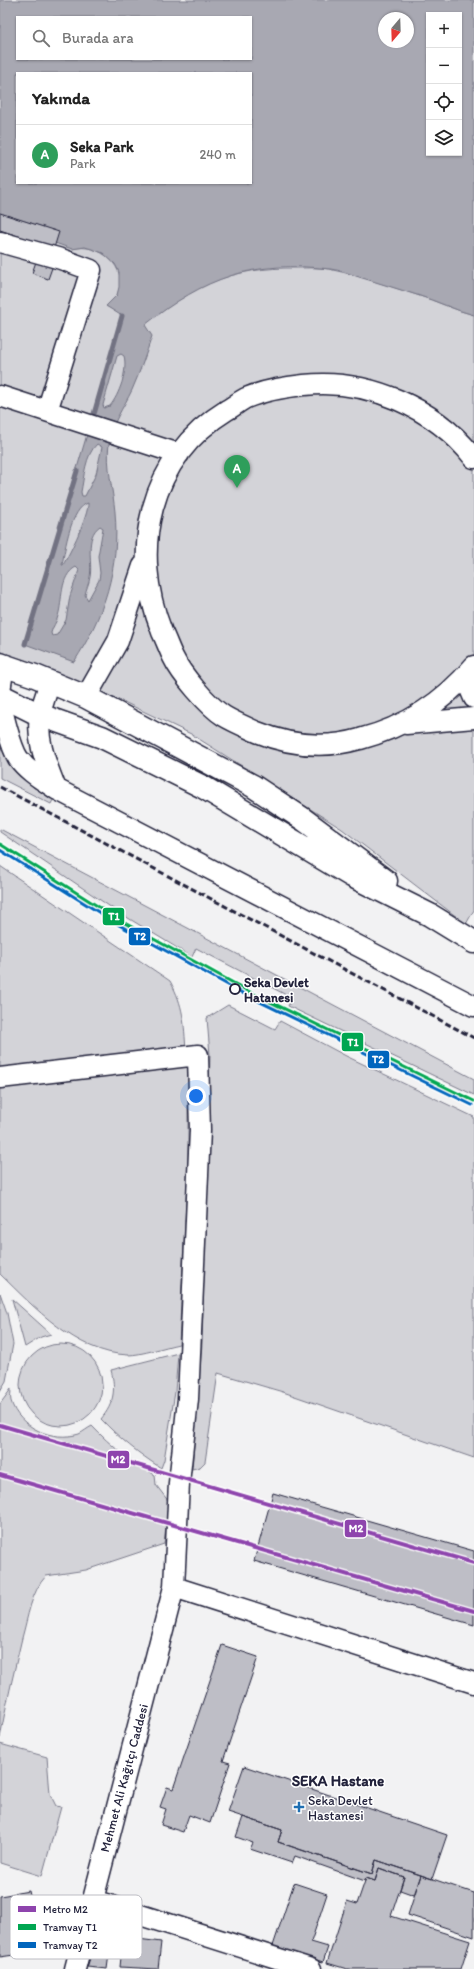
<!DOCTYPE html>
<html lang="tr">
<head>
<meta charset="utf-8">
<style>
  :root { --surface:#fff; --page:#f6f6f6; --text:#222; --muted:#767676; --line:#e0e0e0; --accent:#1f6fb2 }
  body { margin:0; font-family:Itim,sans-serif; background:var(--page); color:var(--text) }
  .controls { position:absolute; right:12px; top:12px; display:grid; overflow:hidden; border-radius:0px; box-shadow:0 1px 3px #0004 }
  .controls button { width:36px; height:36px; display:grid; place-items:center; padding:0; border:0; border-bottom:1px solid var(--line); background:var(--surface); color:var(--text); font:20px sans-serif }
  .compass { position:absolute; left:378px; top:12px; width:36px; height:36px; border-radius:50%; background:var(--surface); box-shadow:0 1px 3px #0004; rotate:199deg }
  .you { position:absolute; left:196px; top:1096px; width:14px; height:14px; margin:-10px; border:3px solid #fff; border-radius:50%; background:#1a73e8; box-shadow:0 0 0 6px #1a73e833 }
  .badge { display:grid; place-items:center; width:26px; height:26px; border-radius:50%; background:var(--accent); color:#fff; font-size:13px; font-weight:700 }
  .pin { position:absolute; translate:-50% -33px; filter:drop-shadow(0 1px 2px #0008) }
  .pin::after { content:''; position:absolute; top:21px; width:14px; height:12px; background:inherit; clip-path:polygon(0 0,100% 0,50% 100%) }
  .list { margin:0; padding:0; list-style:none }
  h2 { display:flex; justify-content:space-between; align-items:center; height:52px; margin:0; padding:0 16px; font-size:17px }
  h2 small { font-size:13px; font-weight:400; color:var(--muted) }
  .list li { display:grid; grid-template-columns:26px 1fr auto; gap:12px; align-items:center; box-sizing:border-box; height:60px; padding:0 16px; border-top:1px solid var(--line) }
  .list b { display:block; font-size:15px; white-space:nowrap }
  .list p { margin:0; font-size:13px; white-space:nowrap; color:var(--muted) }
  .list em { font-size:13px; font-style:normal; color:var(--muted) }
  .icon { flex:none; width:22px; height:22px; fill:none; stroke:currentColor; stroke-width:2; stroke-linecap:round; stroke-linejoin:round }
  .map { position:relative; flex:none; width:474px; height:1969px; overflow:hidden }
  .search { position:absolute; background:var(--surface); box-shadow:0 1px 3px #0004; left:16px; top:16px; width:236px; height:44px; display:flex; align-items:center; gap:10px; box-sizing:border-box; padding:0 14px; border-radius:0px; color:var(--muted); font-size:15px }
  .panel { position:absolute; background:var(--surface); box-shadow:0 1px 3px #0004; left:16px; top:72px; width:236px; height:112px; border-radius:0px }
  .map>svg:first-child { display:block }
  .green { fill:#d3d3d8; stroke:#7a7a8a }
  .water { fill:#a8a8b2; stroke:#727282; fill-rule:evenodd }
  .lines { fill:none; stroke-linecap:round; stroke-linejoin:round }
  .stream { stroke:#727282; stroke-width:5 }
  .building { fill:#bebec6; stroke:#22223b }
  .minor-casing { stroke:#22223b; stroke-width:23 }
  .major-casing { stroke:#22223b; stroke-width:25 }
  .minor { stroke:#fff; stroke-width:20 }
  .major { stroke:#fff; stroke-width:22 }
  .rail { stroke:#22223b; stroke-width:3; stroke-dasharray:6 3; stroke-linecap:butt }
  .tram-1-casing { stroke:#fff; stroke-width:6 }
  .tram-2-casing { stroke:#fff; stroke-width:6 }
  .tram-1 { stroke:#00a651; stroke-width:3 }
  .tram-2 { stroke:#0065bd; stroke-width:3 }
  .metro-1-casing { stroke:#fff; stroke-width:7 }
  .metro-1 { stroke:#8e44ad; stroke-width:4 }
  .stop-dot { fill:#fff; stroke:#22223b; stroke-width:2 }
  .poi-dot { fill:#1f6fb2; stroke:#fff; stroke-width:1.5 }
  .labels { text-anchor:middle; dominant-baseline:central; stroke-width:3; stroke-linejoin:round; paint-order:stroke }
  .stop-label { font-size:13px; font-weight:bold; fill:#22223b; stroke:#fff; text-anchor:start }
  .street-label { font-size:13px; fill:#22223b; stroke:#fff }
  .poi-label { font-size:13px; fill:#22223b; stroke:#fff; text-anchor:start }
  .quarter-label { font-size:15px; font-weight:bold; fill:#22223b; stroke:#fff }
  .key { fill:#fff; stroke:#bdbdc4; stroke-width:1 }
  .key-label { font-size:11px; fill:#22223b }
  .line-badge { stroke:#fff; stroke-width:1.5 }
  .badge-label { font-size:11px; text-anchor:middle; font-weight:bold; fill:#fff }
</style>
</head>
<body>
<div class="map">
<svg width="474" height="1969" viewBox="0 0 474 1969">
  <rect width="100%" height="100%" fill="#f2f2f3"/>
  <filter id="ink" filterUnits="userSpaceOnUse"><feTurbulence type="fractalNoise" baseFrequency=".025" numOctaves="2"/><feDisplacementMap in="SourceGraphic" scale="8" xChannelSelector="R" yChannelSelector="G"/><feConvolveMatrix kernelMatrix="1 2 1 2 8 2 1 2 1" color-interpolation-filters="sRGB"/></filter>
  <g filter="url(#ink)">
    <!-- green -->
    <path class="green" d="M0,213L59,232L72,249C98,241 131,268 117,295C115,300 110,303 106,306L144,325C195,285 231,267 297,268C308,268 321,267 333,270C361,276 389,286 417,295C437,301 454,310 474,315V910L466,924L342,829L191,734L124,702L0,651Z
      M0,736L19,773L34,788L55,796L51,804L0,778Z
      M0,829L474,1079V1095L288,1006L292,998L196,948L192,957L115,910L0,832Z
      M0,866L170,981C184,1006 184,1023 186,1051L0,1071Z
      M228,1005L275,1029L280,1021L346,1056L474,1117V1458L283,1392L218,1373L205,1462L200,1467L192,1469L202,1344L210,1055L207,1018Z
      M188,1062V1161L179,1344C164,1347 142,1355 128,1355C76,1353 34,1307 0,1274V1084Z
      M0,1293L7,1313L13,1344L6,1381L0,1391Z
      M12,1299L51,1334L41,1337L25,1347Z
      M20 1385a41 41 0 1 1 82 0a41 41 0 1 1-82 0Z
      M178,1353L175,1392L164,1460L161,1468C139,1454 119,1438 101,1419C114,1404 116,1389 111,1370Z
      M11,1389C11,1392 10,1397 11,1401C19,1428 53,1442 79,1434C83,1432 88,1428 92,1426C111,1446 131,1462 155,1475L156,1485L169,1502L164,1544L86,1570L46,1576C31,1592 28,1617 22,1638C14,1672 6,1704 0,1738V1404Z
      M0,1744L47,1757L50,1794L56,1806L61,1807L42,1876L0,1863Z"/>
    <!-- water -->
    <path class="water" d="M0,0H474V315C454,310 437,301 417,295C398,289 379,283 359,277C350,274 340,270 330,269C253,260 205,277 145,325L152,336C146,354 140,372 132,390C124,407 111,424 109,443C106,467 113,489 115,512C120,568 104,616 74,662L25,644L122,316L106,306L117,295L119,287V272L115,264L103,253L95,250L85,247L72,249L55,243L58,232L0,213ZM429,15H459V153H429ZM17,17H251V59H17ZM384,18H408V42H384ZM17,73H251V183H17ZM121,354L124,356C128,371 119,395 110,406L104,408L103,405L117,356ZM97,444L102,447L96,474L85,496H82L81,492C84,478 85,455 97,444ZM88,503C89,515 70,553 63,565H62C65,549 71,508 88,503ZM100,526L103,528L98,556L100,573L99,580L88,600L85,595C86,589 89,584 90,577C93,562 84,537 100,526ZM76,567L79,570L70,596L66,620L57,635L52,636L51,633C52,627 57,622 58,616C63,601 59,576 76,567Z"/>
    <g class="lines">
      <!-- stream -->
      <path class="stream" d="M92,421L122,316
        M25,644L77,471"/>
    </g>
    <!-- building -->
    <path class="building" d="M0,213L59,232L54,248L0,230Z
      M37,259L53,265L48,279L32,273Z
      M273,1493L474,1551V1625L254,1561Z
      M222,1645L258,1657L223,1761L230,1763L210,1823L189,1815L183,1832L161,1825L166,1809L160,1807L167,1787L173,1789Z
      M244,1766L447,1835L432,1879L376,1860L372,1874L278,1842L282,1830L228,1812Z
      M243,1817L282,1830L278,1842L372,1874L376,1860L421,1875L414,1895L400,1890L404,1877L379,1868L375,1881L366,1878L365,1881L295,1856L292,1863L250,1849L253,1843L236,1837Z
      M379,1868L404,1877L391,1916L470,1941L461,1969H347L327,1963L347,1901L357,1904L366,1878L375,1881Z
      M421,1875L474,1893V1937L408,1915Z
      M294,1883L327,1894L311,1942L328,1947L323,1962L273,1946Z
      M29,1891L42,1951L0,1957V1896Z
      M98,1935L111,1939L107,1969L87,1967Z
      M123,1937L161,1942L158,1969L120,1967Z"/>
    <g class="lines">
      <!-- minor casing -->
      <g class="minor-casing">
        <path id="minor" d="M0,242L61,259L91,270L47,411
          M0,396L179,454
          M474,458C435,408 368,378 304,385C285,387 265,390 246,398C240,401 234,406 227,410C149,458 129,549 162,632C166,640 169,649 173,657C181,674 208,706 224,716C234,722 246,727 257,732C291,746 325,749 360,739C406,727 444,702 474,666
          M465,677L474,698
          M50,682C47,692 42,704 40,715C36,742 47,765 56,789
          M0,691L4,665
          M86,697L118,641L143,566
          M0,698C2,712 11,747 18,758C28,772 43,780 56,789L474,1006
          M406,724L474,718
          M0,1078L198,1055L200,1130L188,1399L179,1483L174,1587L75,1969
          M174,1587L474,1683
          M93,1900L311,1969"/>
      </g>
      <!-- major casing -->
      <g class="major-casing">
        <path id="major" d="M0,664L35,676L86,697L253,786L303,819L386,881
          M0,695L40,715L102,737L203,787L352,876L430,915L474,942"/>
      </g>
      <!-- minor -->
      <use href="#minor" class="minor"/>
      <!-- major -->
      <use href="#major" class="major"/>
      <!-- rail -->
      <path class="rail" d="M0,787L474,1038"/>
      <!-- tram-1 casing -->
      <g class="tram-1-casing">
        <path id="tram-1" d="M0,844L121,921L248,991L474,1101"/>
      </g>
      <!-- tram-2 casing -->
      <g class="tram-2-casing">
        <path id="tram-2" d="M0,850L119,925L246,995L472,1105"/>
      </g>
      <!-- tram-1 -->
      <use href="#tram-1" class="tram-1"/>
      <!-- tram-2 -->
      <use href="#tram-2" class="tram-2"/>
      <!-- metro-1 casing -->
      <g class="metro-1-casing">
        <path id="metro-1" d="M0,1425L474,1563
          M0,1475L474,1611"/>
      </g>
      <!-- metro-1 -->
      <use href="#metro-1" class="metro-1"/>
    </g>
  </g>
  <!-- markers -->
  <circle class="stop-dot" cx="235" cy="989" r="5"/>
  <path class="poi-dot" d="M297 1801h4v4h4v4h-4v4h-4v-4h-4v-4h4z"/>
  <g class="labels">
    <!-- stop labels -->
    <g class="stop-label">
      <text x="244" y="982">Seka Devlet<tspan x="244" dy="15">Hatanesi</tspan></text>
    </g>
    <!-- street labels -->
    <g class="street-label">
      <text transform="translate(124 1778) rotate(-75)">Mehmet Ali Kağıtçı Caddesi</text>
    </g>
    <!-- poi labels -->
    <g class="poi-label">
      <text x="308" y="1800">Seka Devlet<tspan x="308" dy="15">Hastanesi</tspan></text>
    </g>
    <!-- quarter labels -->
    <g class="quarter-label">
      <text x="338" y="1781">SEKA Hastane</text>
    </g>
  </g>
  <!-- legend -->
  <rect x="10" y="1895" width="132" height="64" rx="6" class="key"/>
  <rect x="18" y="1906" width="18" height="6" fill="#8e44ad"/>
  <rect x="18" y="1924" width="18" height="6" fill="#00a651"/>
  <rect x="18" y="1942" width="18" height="6" fill="#0065bd"/>
  <g class="key-label">
    <text x="43" y="1913">Metro M2</text>
    <text x="43" y="1931">Tramvay T1</text>
    <text x="43" y="1949">Tramvay T2</text>
  </g>
  <g class="line-badge">
    <rect x="102" y="907" width="23" height="19" rx="4" fill="#00a651"/>
    <rect x="128" y="927" width="23" height="19" rx="4" fill="#0065bd"/>
    <rect x="341" y="1032" width="23" height="20" rx="4" fill="#00a651"/>
    <rect x="367" y="1050" width="23" height="19" rx="4" fill="#0065bd"/>
    <rect x="107" y="1450" width="23" height="19" rx="4" fill="#8e44ad"/>
    <rect x="344" y="1519" width="23" height="19" rx="4" fill="#8e44ad"/>
  </g>
  <g class="badge-label">
    <text x="114" y="920">T1</text>
    <text x="140" y="940">T2</text>
    <text x="353" y="1046">T1</text>
    <text x="378" y="1063">T2</text>
    <text x="118" y="1463">M2</text>
    <text x="356" y="1532">M2</text>
  </g>
</svg>
<div class="controls">
<button>+</button>
<button>−</button>
<button><svg class="icon" aria-label="locate" viewBox="0 0 24 24"><circle cx="12" cy="12" r="6"/><path d="M12 2v4M12 18v4M2 12h4M18 12h4"/></svg></button>
<button><svg class="icon" aria-label="layers" viewBox="0 0 24 24"><path d="M12 4l9 5-9 5-9-5zM3 14l9 5 9-5"/></svg></button>
</div>
<svg class="compass" viewBox="-18 -18 36 36"><path d="M0-13l5 13h-10z" fill="#e53935"/><path d="M0 13l5-13h-10z" fill="#767676"/></svg>
<div class="you"></div>
<div class="pin badge" style="left:237px;top:488px;background:#2e9e5b">A</div>
<div class="search"><svg class="icon" aria-label="search" viewBox="0 0 24 24"><circle cx="10" cy="10" r="6"/><path d="M15 15l6 6"/></svg>Burada ara</div>
<section class="panel">
<h2>Yakında<small></small></h2>
<ul class="list">
<li><span class="badge" style="background:#2e9e5b">A</span><div><b>Seka Park</b><p>Park</p></div><em>240 m</em></li>
</ul>
</section>
</div>
</body>
</html>
